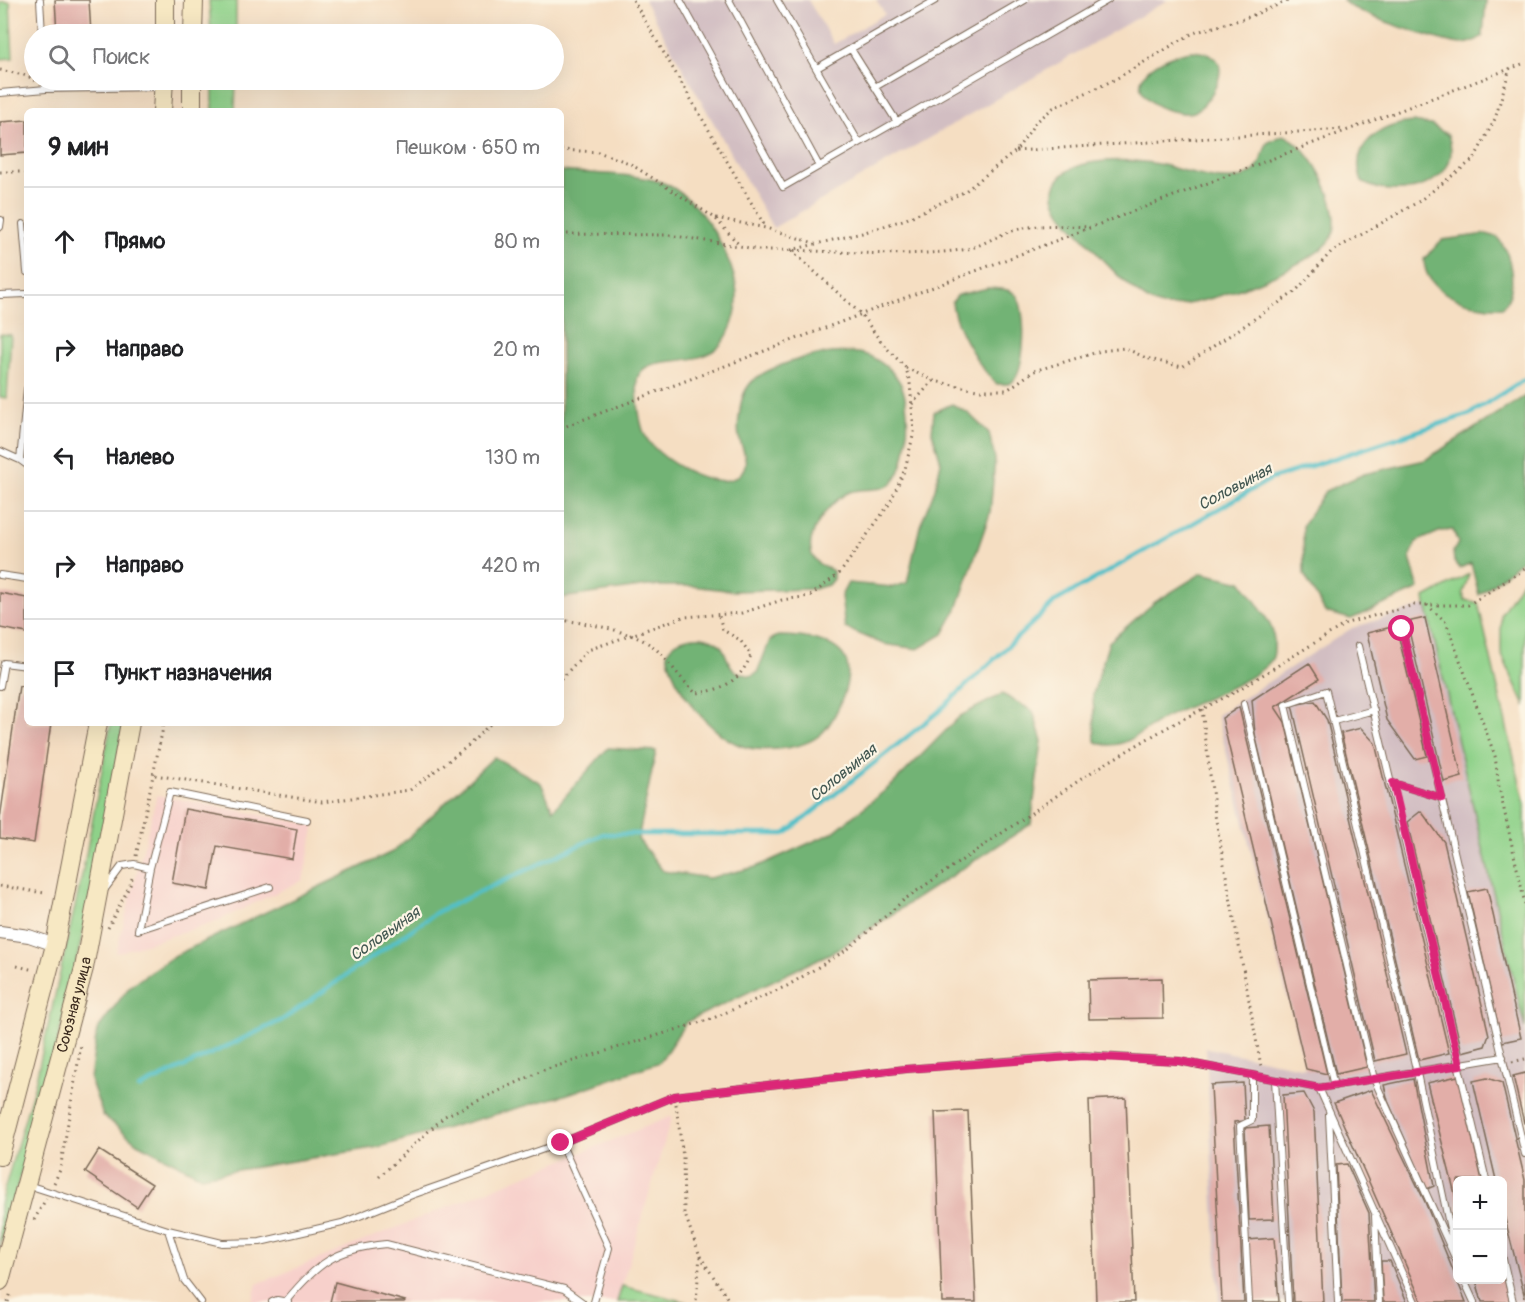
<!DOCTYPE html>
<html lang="ru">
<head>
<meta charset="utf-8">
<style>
  :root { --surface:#fff; --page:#f6f6f6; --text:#202124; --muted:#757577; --line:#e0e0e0 }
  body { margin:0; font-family:Pangolin,sans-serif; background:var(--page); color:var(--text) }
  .controls { position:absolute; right:18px; bottom:18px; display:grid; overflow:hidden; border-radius:9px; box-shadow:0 6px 24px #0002 }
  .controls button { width:54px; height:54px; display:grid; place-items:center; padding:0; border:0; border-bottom:2px solid var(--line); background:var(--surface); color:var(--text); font:30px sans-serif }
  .stop { position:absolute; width:18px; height:18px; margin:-14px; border:4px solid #db2777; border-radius:50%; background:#fff }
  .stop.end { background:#db2777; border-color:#fff; box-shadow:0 2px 6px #0008 }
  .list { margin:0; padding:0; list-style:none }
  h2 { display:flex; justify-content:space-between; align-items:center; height:78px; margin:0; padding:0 24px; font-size:26px }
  h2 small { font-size:20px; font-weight:400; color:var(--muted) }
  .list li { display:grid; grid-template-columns:39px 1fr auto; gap:18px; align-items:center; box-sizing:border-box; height:108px; padding:0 24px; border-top:2px solid var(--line) }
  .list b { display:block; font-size:22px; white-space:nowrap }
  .list em { font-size:20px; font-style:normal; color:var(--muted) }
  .icon { flex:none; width:33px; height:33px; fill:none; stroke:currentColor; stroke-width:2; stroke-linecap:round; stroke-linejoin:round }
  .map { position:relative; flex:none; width:1525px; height:1302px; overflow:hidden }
  .search { position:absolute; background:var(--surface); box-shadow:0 6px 24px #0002; left:24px; top:24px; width:540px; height:66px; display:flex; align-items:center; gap:15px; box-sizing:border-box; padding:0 21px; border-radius:33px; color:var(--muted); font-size:22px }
  .panel { position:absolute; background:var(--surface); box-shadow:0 6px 24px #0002; left:24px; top:108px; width:540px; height:618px; border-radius:9px }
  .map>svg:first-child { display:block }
  .built { fill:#f7d0cb }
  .industrial { fill:#d2bec2; fill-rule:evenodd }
  .green { fill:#8ed189; stroke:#647e54; stroke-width:1.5 }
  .forest { fill:#72b375; stroke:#566e4a; stroke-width:1.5 }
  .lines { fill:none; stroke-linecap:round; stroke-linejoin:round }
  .stream { stroke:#52c0c8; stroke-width:4.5 }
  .building { fill:#e2aea8 }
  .service-casing { stroke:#7c6957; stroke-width:8 }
  .minor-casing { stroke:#7c6957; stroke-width:14 }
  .secondary-casing { stroke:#7c6957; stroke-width:20 }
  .path { stroke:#7c6957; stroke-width:3; stroke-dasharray:1.5 4.5; stroke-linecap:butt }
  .service { stroke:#fff; stroke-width:6 }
  .minor { stroke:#fff; stroke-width:12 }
  .secondary { stroke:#f7e8c3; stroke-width:18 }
  .route { stroke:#db2777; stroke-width:8 }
  .labels { text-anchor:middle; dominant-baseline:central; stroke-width:4.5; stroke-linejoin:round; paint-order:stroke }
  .street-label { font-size:15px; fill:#3b2a1e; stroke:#fcf5e5 }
  .water-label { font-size:16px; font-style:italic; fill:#425751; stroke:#fcf5e5 }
</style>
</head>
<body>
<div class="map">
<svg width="1525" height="1302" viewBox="0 0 1525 1302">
  <rect width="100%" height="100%" fill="#fcf5e5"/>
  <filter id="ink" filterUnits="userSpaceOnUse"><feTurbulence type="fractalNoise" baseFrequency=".0167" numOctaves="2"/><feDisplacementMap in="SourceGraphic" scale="12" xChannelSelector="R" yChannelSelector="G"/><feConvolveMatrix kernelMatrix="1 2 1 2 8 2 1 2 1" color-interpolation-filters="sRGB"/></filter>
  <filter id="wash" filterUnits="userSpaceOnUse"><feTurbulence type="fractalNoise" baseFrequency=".008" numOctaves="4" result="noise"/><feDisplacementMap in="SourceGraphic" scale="24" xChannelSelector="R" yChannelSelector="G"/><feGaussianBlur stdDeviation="1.35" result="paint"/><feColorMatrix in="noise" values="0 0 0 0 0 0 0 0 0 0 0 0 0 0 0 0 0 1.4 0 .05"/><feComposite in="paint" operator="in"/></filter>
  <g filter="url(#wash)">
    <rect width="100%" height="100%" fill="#f5dec2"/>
    <!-- built -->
    <path class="built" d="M157,795L315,825L303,880L213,923L116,953Z
      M672,1116L617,1302H252L257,1284Z"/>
    <!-- industrial -->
    <path class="industrial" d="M644,0H808L834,44L885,14L876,0H1168L773,228Z
      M1426,605L1525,1022V1302H1219L1206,1048L1305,1068L1217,715L1352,628ZM1458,1180H1502V1280H1458Z"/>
    <!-- green -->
    <path class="green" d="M209,0H236V34H211Z
      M0,2H10L13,58L0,59Z
      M213,80H236L235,111H213Z
      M0,334L11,335L7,398L0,397Z
      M1469,574L1463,593L1465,600L1478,603L1525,805V1028L1426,605L1425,598Z
      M1525,576V706L1501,653V614Z
      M111,723H124L95,881L54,1057L0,1247V1204L35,1084L51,1013L81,880Z
      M622,1286L687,1302H617Z"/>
    <!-- forest -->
    <path class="forest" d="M1343,0H1486L1483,36C1476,41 1469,44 1461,44C1444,43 1350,12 1343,0Z
      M1193,51C1198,52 1206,52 1211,55C1233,67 1209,104 1194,112C1186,115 1170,111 1162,108C1112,84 1161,54 1193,51Z
      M1413,122L1431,125L1448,135C1466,185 1397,202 1362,182C1348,144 1381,125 1413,122Z
      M1283,135C1311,143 1350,217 1329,242C1308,267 1189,314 1158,305C1137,298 1102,260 1087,242C1075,229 1048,206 1055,186C1066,155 1131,159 1158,164C1184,169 1230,191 1254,171C1262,164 1263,152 1267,143Z
      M561,171C593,174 630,173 661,182C698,194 738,261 737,299C737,310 733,324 728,334C707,377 647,347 637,379C637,396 638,417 644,433C652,457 718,495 739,475C752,463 742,450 739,437C737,428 739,418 740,410C743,380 762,372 787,363C810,355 834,350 859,353C873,355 891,368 899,381C912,401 910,464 893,482C883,493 864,487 850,492C831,499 796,542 817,562C821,566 828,567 833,571V579L828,585L814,589L734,591L692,586H648L561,598Z
      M1486,234L1497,237C1512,253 1518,291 1503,307C1473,309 1424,294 1424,259L1442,240Z
      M988,288C997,289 1009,288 1015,294C1028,305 1026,374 1011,383C1007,385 1001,384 997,384C979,368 954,326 952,302L958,295Z
      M1525,396V558L1479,595L1471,563L1460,568L1454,561L1453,552L1458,543L1453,530L1441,531L1416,542L1410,558L1419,589L1351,619L1325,612L1304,574L1303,525L1325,491L1364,474L1425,460Z
      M952,404L968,413L989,433L995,459L990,513L957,609L943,634L918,649L883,644L845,628L841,596L848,583L893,587L907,583L920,526L935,489L941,462L932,432L934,412Z
      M1202,573L1242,582C1252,597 1265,613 1272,629C1274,635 1275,651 1273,657C1264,679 1184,706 1161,720C1142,732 1118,754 1095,741L1093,694L1109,642L1155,602Z
      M778,636C797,636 830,638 843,655C857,674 837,719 821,734C803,750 759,754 737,744C726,739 717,732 708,723C689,705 672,679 667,653C675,635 707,631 721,646C727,654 727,664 735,671L750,676L757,673L770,640Z
      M1002,694L1033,711L1042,741L1031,824L837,950L686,1022L660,1062L568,1094L379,1147L201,1176L137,1143L103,1115L90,1079L97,1030L130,986L174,956L394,851L494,757L541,783L553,810L608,748L656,751L638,839L663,871L709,878L756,867L832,833L893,784L960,716Z"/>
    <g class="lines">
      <!-- stream -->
      <path class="stream" d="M139,1088L282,1020L437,912L603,834H785L937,713L1056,601L1271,479L1470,414L1525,379"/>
    </g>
    <g id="blocks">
      <!-- building -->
      <path class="building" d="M55,0H89L91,34H57Z
        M27,120V153L0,155V122Z
        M0,593L27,598V633L0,628Z
        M1425,618L1462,777L1444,782L1407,622Z
        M1396,626L1427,756L1415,759L1387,720L1367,633Z
        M1309,663L1319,679L1275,707L1285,722L1367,1067L1336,1074L1255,734L1252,700Z
        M19,686L27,687V723H51L34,843L0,838V819Z
        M1315,701L1327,720L1406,1054L1375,1061L1292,705Z
        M1239,707L1327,1074L1306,1069L1222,718Z
        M1361,728L1375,743L1449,1053L1419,1060L1341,733Z
        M185,809L297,829L292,859L217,846L209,890L172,883Z
        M1421,811L1444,842L1489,1035L1485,1046L1462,1052L1407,822Z
        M1487,888L1521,1038L1502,1042L1468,892Z
        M1162,978L1163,1018L1089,1019L1088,980Z
        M1525,1073V1123H1524L1513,1076Z
        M1458,1076L1482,1180H1458L1457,1202L1427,1083Z
        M1487,1078L1502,1083L1525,1180V1298L1502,1207V1180H1496L1473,1081Z
        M1413,1079L1434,1186L1427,1189L1388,1101L1384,1085Z
        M1243,1083L1245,1121L1234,1122L1244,1302H1222L1211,1085Z
        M1371,1090L1425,1202L1466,1302H1422L1334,1103Z
        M1304,1093L1314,1112L1323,1302H1293L1283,1095Z
        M1126,1098L1134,1302H1096L1089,1100Z
        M968,1111L976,1302H942L935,1112Z
        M1269,1126L1274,1219L1249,1220L1245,1128Z
        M99,1150L152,1184L137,1207L85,1172Z
        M1347,1164L1369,1213L1374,1302H1342L1336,1165Z
        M1274,1238L1279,1302H1250L1247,1240Z
        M1381,1261H1390L1407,1302H1383Z
        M1503,1273L1510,1302H1482L1476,1280H1502Z
        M335,1282L405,1301L404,1302H330Z"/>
    </g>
  </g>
  <g filter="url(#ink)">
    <use href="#blocks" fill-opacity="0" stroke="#7c6957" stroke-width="1.5"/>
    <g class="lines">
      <!-- service casing -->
      <g class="service-casing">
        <path id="service" d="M40,0L42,34
          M680,0L783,187L1108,0
          M729,0L819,166
          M777,0L859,143
          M851,49L897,122
          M817,68L936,0
          M46,80V89L162,87
          M875,87L1025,0
          M0,93L46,89
          M23,224L27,272
          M0,227L1,220
          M0,295L27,294
          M27,389L20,460L27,465
          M0,451L20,460
          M0,575L27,579
          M1402,629L1525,1154
          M1358,646L1486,1180
          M0,686L4,663L27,666
          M1244,704L1334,1086
          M1334,721L1374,710
          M1393,783L1442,798
          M150,868L170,792L307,820
          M105,889L122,866L134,864L150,868L138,930L270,887
          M1275,1080L1288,1302
          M1319,1088L1415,1302
          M1329,1114L1338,1302
          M561,1143L609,1248L594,1302
          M28,1185L168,1230L222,1243L260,1242L342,1223L412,1195L561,1143L675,1096L906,1069L1083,1055L1179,1061L1319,1088L1503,1057
          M1375,1216L1379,1302
          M168,1230L184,1280L201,1302
          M1502,1255L1513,1302
          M1457,1262L1417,1073L1326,691L1285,705L1374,1079L1458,1264
          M1464,1280L1474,1302
          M286,1301C318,1263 335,1249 386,1244L564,1289L582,1302
          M272,1302L277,1300L288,1302
          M1249,1302L1240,1126L1252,1120V1075"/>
      </g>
      <!-- minor casing -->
      <g class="minor-casing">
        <path id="minor" d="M0,932L29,936L55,945"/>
      </g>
      <!-- secondary casing -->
      <g class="secondary-casing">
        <g id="secondary">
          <path d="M165,34V0"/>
          <path d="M193,34L194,0"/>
          <path d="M162,111L164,80"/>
          <path d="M192,111V80"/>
          <path d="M0,1156L55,945L98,723"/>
          <path id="s1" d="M0,1281L84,968L130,723"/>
        </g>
      </g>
      <!-- path -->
      <path class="path" d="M633,0L766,228
        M0,70L28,76L35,81
        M561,150L598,152L629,163L715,218L740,246L758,250C826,249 893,259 961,250C980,248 994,236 1012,231C1037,223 1064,226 1090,227
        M1016,151L1343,129
        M0,172H27
        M716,218L766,228L814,243
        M561,234L669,235L738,246
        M791,250L862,233L906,219L964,192L1016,151L1035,123L1053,108L1114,80L1193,33L1246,18L1290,0
        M906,368L934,381L977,390H1007L1034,371L1101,351L1125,348L1146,358L1182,367L1295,292L1331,252L1418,202L1474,159L1495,119L1510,68
        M912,404L933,381
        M561,428L1525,63
        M1427,605L1446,622L1495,756L1499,787L1525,904
        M561,620C586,623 641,632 658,651C672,665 681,680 696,693C722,691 741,680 751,655L740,640L723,630L719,616
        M561,679L588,650L683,617L742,613L782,600L810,596L840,573L890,503L905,469L914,432L910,383L906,368L881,342L861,314L791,250
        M1202,709L1215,815L1261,1066
        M155,775L322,802L410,790L468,746L491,723
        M136,856L164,723
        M0,886L44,893
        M108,928L130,885L133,875
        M17,966L34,970
        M1512,1062L1525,1059
        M676,1104L683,1157L684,1212L700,1256L696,1302
        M379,1177L445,1116L544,1070L711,1019L787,986L848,949L905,899L1093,771L1166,728L1233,693L1347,623L1414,605H1468L1525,569
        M54,1183L60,1170L81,1045
        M34,1220L46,1199
        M700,1256L730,1302
        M8,1302L11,1292"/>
      <!-- service -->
      <use href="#service" class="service"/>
      <!-- minor -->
      <use href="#minor" class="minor"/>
      <!-- secondary -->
      <use href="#secondary" class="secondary"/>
    </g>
  </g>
  <g class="lines" filter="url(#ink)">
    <!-- route -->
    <path class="route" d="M561,1143L675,1096L906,1069L1083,1056L1179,1061L1319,1088L1460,1065L1393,783L1442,798L1402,629"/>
  </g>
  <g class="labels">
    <!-- street labels -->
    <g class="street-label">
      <text stroke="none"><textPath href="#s1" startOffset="286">Союзная улица</textPath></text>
    </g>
    <!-- water labels -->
    <g class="water-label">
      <text transform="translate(1235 487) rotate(-28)">Соловьиная</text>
      <text transform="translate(843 773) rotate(-39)">Соловьиная</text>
      <text transform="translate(385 934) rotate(-35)">Соловьиная</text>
    </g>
  </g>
</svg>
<div class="controls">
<button>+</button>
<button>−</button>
</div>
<div class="stop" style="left:1402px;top:629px"></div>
<div class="stop end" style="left:561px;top:1143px"></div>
<div class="search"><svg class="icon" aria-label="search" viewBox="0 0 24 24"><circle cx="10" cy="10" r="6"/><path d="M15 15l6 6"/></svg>Поиск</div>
<section class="panel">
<h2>9 мин<small>Пешком · 650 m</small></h2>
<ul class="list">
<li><svg class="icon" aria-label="ahead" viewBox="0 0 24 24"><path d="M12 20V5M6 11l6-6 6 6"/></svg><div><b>Прямо</b></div><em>80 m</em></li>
<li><svg class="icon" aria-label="right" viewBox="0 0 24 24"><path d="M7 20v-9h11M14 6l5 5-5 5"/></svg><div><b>Направо</b></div><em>20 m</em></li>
<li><svg class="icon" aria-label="left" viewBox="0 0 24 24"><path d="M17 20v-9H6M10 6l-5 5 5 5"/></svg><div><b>Налево</b></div><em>130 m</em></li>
<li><svg class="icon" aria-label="right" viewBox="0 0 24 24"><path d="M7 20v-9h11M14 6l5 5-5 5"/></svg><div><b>Направо</b></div><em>420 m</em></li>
<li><svg class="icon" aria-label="arrive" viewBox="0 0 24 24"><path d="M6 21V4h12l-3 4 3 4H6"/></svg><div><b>Пункт назначения</b></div></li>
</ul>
</section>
</div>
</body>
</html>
